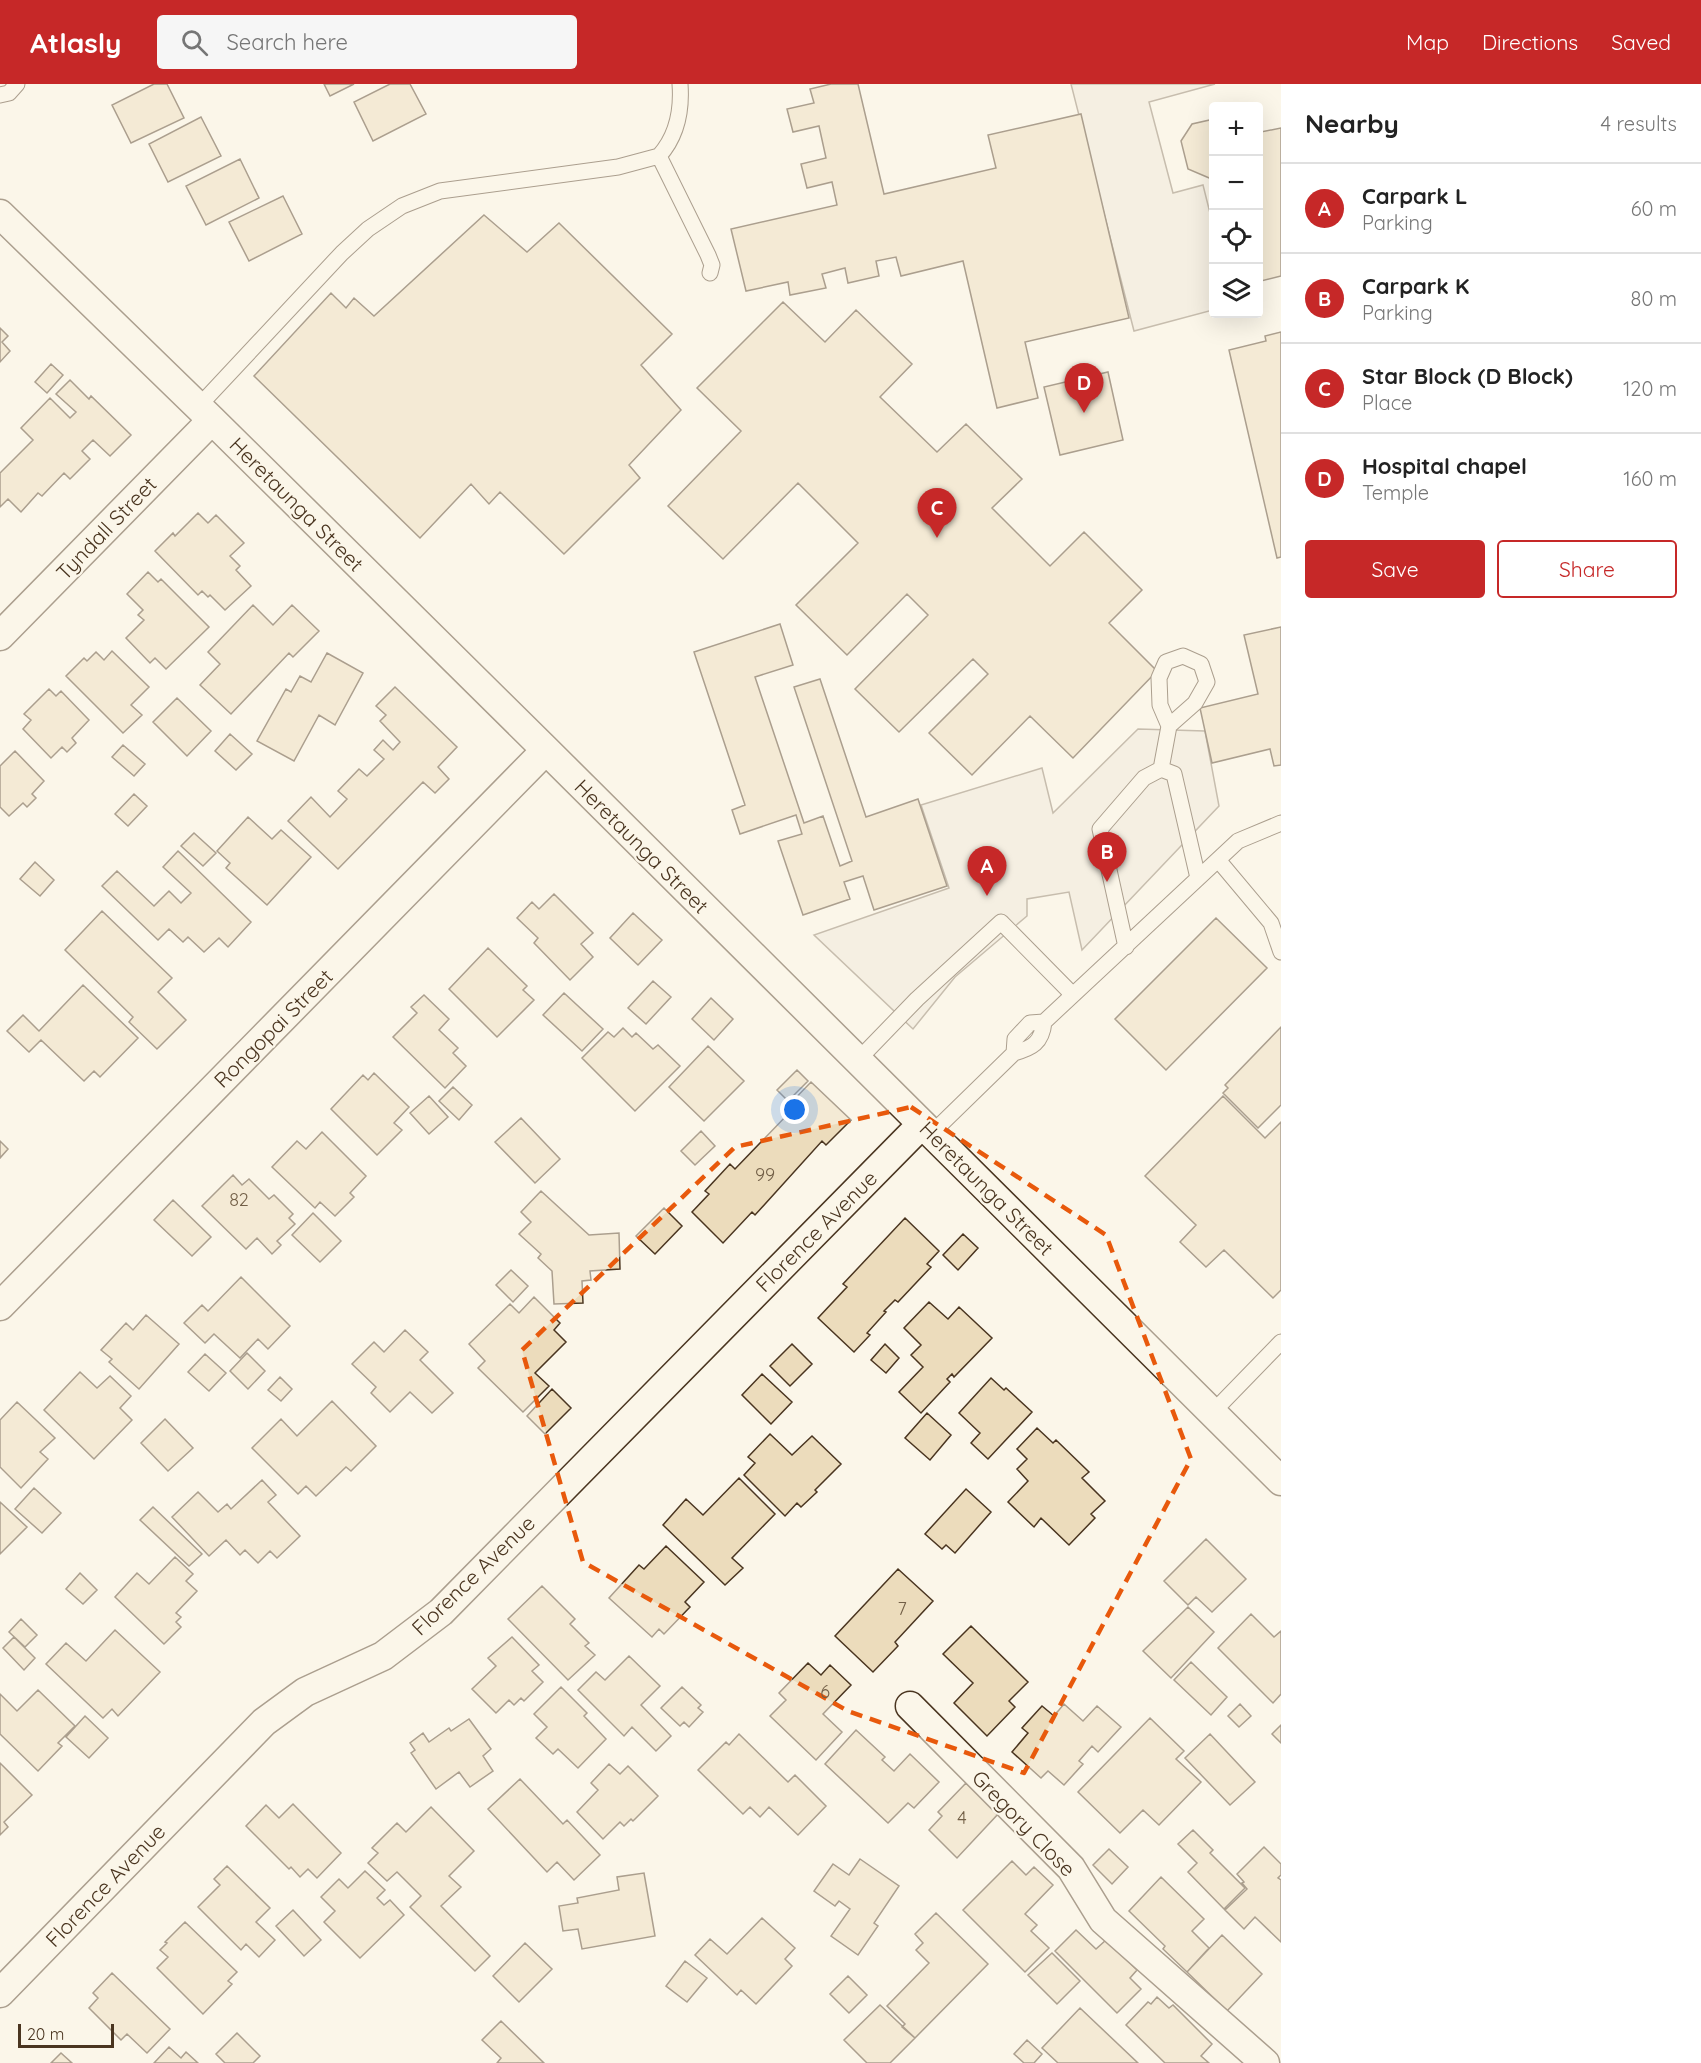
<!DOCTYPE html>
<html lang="en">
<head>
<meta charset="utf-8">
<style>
  :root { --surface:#fff; --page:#f6f6f6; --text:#222; --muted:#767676; --line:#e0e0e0; --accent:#c62828 }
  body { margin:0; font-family:Quicksand,sans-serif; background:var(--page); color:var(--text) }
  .controls { position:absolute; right:18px; top:18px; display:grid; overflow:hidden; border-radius:6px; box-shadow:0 6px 24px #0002 }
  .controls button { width:54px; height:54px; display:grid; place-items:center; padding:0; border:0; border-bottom:2px solid var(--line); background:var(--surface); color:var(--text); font:30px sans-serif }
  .scale { position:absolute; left:18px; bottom:15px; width:96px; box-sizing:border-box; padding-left:6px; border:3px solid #4a3520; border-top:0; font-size:16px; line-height:21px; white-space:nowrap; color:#4a3520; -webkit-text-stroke:4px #fbf6e9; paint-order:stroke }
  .you { position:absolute; left:795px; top:1026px; width:21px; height:21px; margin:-15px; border:4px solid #fff; border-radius:50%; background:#1a73e8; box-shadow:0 0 0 9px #1a73e833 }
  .badge { display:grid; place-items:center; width:39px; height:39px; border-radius:50%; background:var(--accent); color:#fff; font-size:20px; font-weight:700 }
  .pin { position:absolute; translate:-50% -50px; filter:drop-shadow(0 2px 3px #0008) }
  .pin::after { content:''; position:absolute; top:32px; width:21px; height:18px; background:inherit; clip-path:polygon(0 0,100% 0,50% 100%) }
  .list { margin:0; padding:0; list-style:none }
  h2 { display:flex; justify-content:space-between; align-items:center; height:78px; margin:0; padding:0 24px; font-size:26px }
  h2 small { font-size:20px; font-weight:400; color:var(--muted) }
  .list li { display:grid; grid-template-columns:39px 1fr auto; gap:18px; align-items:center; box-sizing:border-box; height:90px; padding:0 24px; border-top:2px solid var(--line) }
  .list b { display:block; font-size:22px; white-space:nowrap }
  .list p { margin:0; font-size:20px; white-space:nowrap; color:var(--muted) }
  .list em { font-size:20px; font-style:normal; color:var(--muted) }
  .actions { display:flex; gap:12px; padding:18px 24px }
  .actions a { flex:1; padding:14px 0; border:2px solid var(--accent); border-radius:6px; text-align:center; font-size:21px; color:var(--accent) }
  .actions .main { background:var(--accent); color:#fff }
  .icon { flex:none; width:33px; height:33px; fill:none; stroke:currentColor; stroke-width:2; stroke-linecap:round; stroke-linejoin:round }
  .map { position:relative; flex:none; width:1281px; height:1979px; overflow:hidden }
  header { display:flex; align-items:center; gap:36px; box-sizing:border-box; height:84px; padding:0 30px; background:var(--accent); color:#fff }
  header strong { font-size:28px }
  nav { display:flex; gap:33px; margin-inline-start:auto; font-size:21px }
  .search { width:420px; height:54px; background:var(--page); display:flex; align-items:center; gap:15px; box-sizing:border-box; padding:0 21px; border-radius:6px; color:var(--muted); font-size:22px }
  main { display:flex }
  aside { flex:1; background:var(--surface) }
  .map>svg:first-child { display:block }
  .parking { fill:#ede7d9; stroke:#887966; stroke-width:1.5 }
  .building { fill:#ecdcbc; stroke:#4a3520; stroke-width:1.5 }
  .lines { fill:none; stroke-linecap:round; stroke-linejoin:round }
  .service-casing { stroke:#4a3520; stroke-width:17 }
  .minor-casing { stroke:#4a3520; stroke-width:31 }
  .service { stroke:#fbf6e9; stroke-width:15 }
  .minor { stroke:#fbf6e9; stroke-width:28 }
  .marked { fill:none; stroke:#e8590c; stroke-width:4.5; stroke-dasharray:12 8; stroke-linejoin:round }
  .labels { text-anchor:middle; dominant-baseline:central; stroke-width:4.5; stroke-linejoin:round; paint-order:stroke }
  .number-label { font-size:18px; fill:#725f47 }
  .street-label { font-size:21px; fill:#4a3520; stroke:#fbf6e9 }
</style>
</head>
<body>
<header>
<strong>Atlasly</strong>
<div class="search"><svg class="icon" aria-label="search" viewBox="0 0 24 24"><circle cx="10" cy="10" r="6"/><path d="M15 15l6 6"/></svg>Search here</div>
<nav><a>Map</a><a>Directions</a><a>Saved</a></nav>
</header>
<main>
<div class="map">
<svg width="1281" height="1979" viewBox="0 0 1281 1979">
  <rect width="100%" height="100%" fill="#fbf6e9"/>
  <!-- parking -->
  <path class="parking" d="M1071,0H1215L1149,18L1173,109L1203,101L1213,141V226L1134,247Z
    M1138,645L1205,647L1219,722L1082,866L1069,808L1027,815V832L955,893L913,945L814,851L949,804L921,721L1042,684L1053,729Z"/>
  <!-- building -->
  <path class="building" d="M154,0H167L184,34L131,59L112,21Z
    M324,0H354L330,12Z
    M390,0H410L426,30L373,57L354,18Z
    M831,0H858L884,110L996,84L988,51L1081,30L1129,234L1025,258L1038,314L997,324L963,177L901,192L896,173L876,177L879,192L848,199L845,184L822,190L826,204L790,211L788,198L746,207L731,145L837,121L832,98L807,104L801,80L826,74L819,42L793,48L787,25L814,19L810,5Z
    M201,33L221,72L168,98L149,60Z
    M1214,35V96L1188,85L1181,57L1192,40Z
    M1281,44V192L1261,197L1258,195V46L1261,48Z
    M240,75L259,114L206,141L186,102Z
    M283,112L302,150L249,177L229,138Z
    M484,131L527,168L559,139L672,250L641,281L681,326L629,381L640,394L564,470L500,408L489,420L471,400L420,454L254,292L331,209L346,224L354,214L374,232Z
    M783,218L825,258L856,226L912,280L880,313L937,368L966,340L1022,395L992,424L1050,482L1084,448L1142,506L1109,539L1157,587L1073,674L1030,632L972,691L929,649L988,590L973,575L899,648L855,605L928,531L907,510L847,571L796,521L858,459L798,399L723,475L668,422L741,347L697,304Z
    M0,244L8,252L2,258L10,267L0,278Z
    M1281,248V473L1277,474L1229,266L1266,257L1265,252Z
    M51,280L63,291L47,309L35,298Z
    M1108,288L1123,356L1060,371L1044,303Z
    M70,296L89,315L91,312L131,351L110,372L93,356L82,367L90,375L70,395L64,389L42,412L38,409L21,428L8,415L0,423V389L33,356L21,344L50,314L70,334L76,328L56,310Z
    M198,429L208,439L216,431L244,459L230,472L240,482L236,486L251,502L225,526L210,511L208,513L202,507L198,511L155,467L173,449L175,452Z
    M148,488L158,498L161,495L209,543L166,585L155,574L150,579L126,554L144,536L138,531L143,526L127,510Z
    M253,521L273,541L292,521L319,547L293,573L289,569L231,630L200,601L220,580L208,568Z
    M780,540L793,581L755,593L804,739L823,732L840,782L852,777L794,603L820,595L866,733L918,715L947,802L874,826L863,792L844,798L850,815L803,831L778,757L802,750L796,731L740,750L732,726L745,721L694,568Z
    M1281,543V681L1274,682L1270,665L1212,679L1200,624L1258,610L1244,551Z
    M112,567L149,603L131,621L142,631L123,649L66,592L84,574L87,577L96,568L104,576Z
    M327,569L363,589L335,641L319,631L294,677L257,657L286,605L291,608L300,592L311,598Z
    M395,603L457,663L438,683L449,695L435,709L423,698L338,785L288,737L311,713L330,733L347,715L338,707L359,685L367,692L384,675L374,666L383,656L393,666L400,658L380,637L386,631L376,622Z
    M49,605L56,612L61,607L89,636L72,654L76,659L67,668L62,663L51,674L23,645L31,636L24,630Z
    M177,614L211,647L187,672L153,638Z
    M230,650L252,670L236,686L215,667Z
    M123,661L145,680L134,692L112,673Z
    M15,667L44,697L32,710L36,714L27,723L23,719L9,732L0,723V682Z
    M134,710L147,722L128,742L115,730Z
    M248,733L272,755L281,746L311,773L267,821L226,784L230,779L217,767Z
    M194,749L216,769L203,782L181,762Z
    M178,767L251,838L228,863L219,854L204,868L188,853L183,858L169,845L158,856L102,802L117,787L154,822L169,807L181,819L191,809L163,783Z
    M35,778L54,796L40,812L20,795Z
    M554,810L593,849L581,860L593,873L570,896L534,859L538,854L517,834L532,818L539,825Z
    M102,827L172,894L158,908L186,936L157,965L129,938L133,933L65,866Z
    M633,829L662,856L638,881L610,854Z
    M1216,834L1267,884L1166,986L1115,935Z
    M488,864L527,902L523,906L534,916L497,953L449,905Z
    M653,897L671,913L646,940L628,924Z
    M83,901L138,954L100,993L94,987L84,997L41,956L29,968L7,947L23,931L39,947Z
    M564,909L603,945L582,967L543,931Z
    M424,911L449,935L439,946L458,964L453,969L466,982L445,1004L393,953L417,929L411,923Z
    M711,914L733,935L714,956L692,935Z
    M1281,943V1021L1258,1044L1223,1009L1228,1004L1225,1001Z
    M623,944L632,953L636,949L653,965L658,961L680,982L635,1027L582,974L608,948L614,953Z
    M708,962L744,997L704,1037L669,1003Z
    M797,986L808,997L788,1017L777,1006Z
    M374,989L409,1023L394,1039L402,1046L377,1071L331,1025L363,991L368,996Z
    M811,998L851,1036L826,1061L822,1057L755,1131L752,1128L723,1159L692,1128L709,1110L705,1107L730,1080L735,1085L789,1029L785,1025Z
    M453,1003L472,1021L459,1036L439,1017Z
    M429,1012L448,1033L429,1050L410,1029Z
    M1223,1012L1265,1054L1281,1038V1206L1273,1214L1224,1166L1206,1183L1180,1158L1196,1141L1145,1092Z
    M521,1034L560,1075L535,1099L495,1058Z
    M701,1047L715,1062L695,1081L681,1067Z
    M322,1048L366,1092L350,1109L354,1113L335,1132L320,1118L315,1124L272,1083L297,1057L306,1065Z
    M0,1057L8,1065L0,1074Z
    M233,1091L242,1101L249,1095L269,1115L274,1111L293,1130L289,1134L295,1140L277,1157L281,1161L272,1170L257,1154L246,1165L202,1122Z
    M541,1107L589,1151L619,1149L620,1185L590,1187L591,1196L582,1197L583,1219L554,1220L552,1187L538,1174L541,1170L519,1150L531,1138L521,1128Z
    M173,1116L211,1153L192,1172L154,1136Z
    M664,1124L682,1142L655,1170L636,1152Z
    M313,1129L341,1157L320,1178L292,1151Z
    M905,1134L939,1167L927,1180L931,1183L898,1218L895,1216L884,1227L886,1228L867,1249L870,1251L854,1268L818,1234L847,1203L843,1200Z
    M963,1150L978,1164L958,1186L943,1171Z
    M511,1186L528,1202L513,1218L496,1201Z
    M241,1193L290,1242L268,1265L258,1255L240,1274L214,1250L205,1259L184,1239L202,1221L208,1227Z
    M534,1213L560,1239L554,1246L566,1258L535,1289L549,1302L523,1328L478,1284L485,1277L469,1260L510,1220L519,1229Z
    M929,1218L948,1235L959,1223L992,1254L954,1293L952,1290L947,1295L950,1298L921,1329L899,1308L923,1283L911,1271L921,1261L904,1244Z
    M146,1231L179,1260L139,1305L109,1278L112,1275L101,1266L126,1239L133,1246Z
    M405,1246L428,1268L420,1276L453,1309L432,1329L410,1308L390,1328L371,1309L376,1303L352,1280L374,1258L384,1268Z
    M792,1260L812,1280L790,1302L770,1282Z
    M885,1260L899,1274L886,1289L871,1276Z
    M247,1269L265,1287L248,1305L230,1287Z
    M205,1270L226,1289L209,1307L188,1288Z
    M80,1288L97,1304L110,1292L131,1312L120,1324L132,1336L94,1375L44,1326Z
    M762,1290L792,1318L771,1340L742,1311Z
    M280,1293L292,1305L281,1317L268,1306Z
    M991,1294L1004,1306L1006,1304L1032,1328L988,1375L971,1359L980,1349L959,1329Z
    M552,1305L571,1324L545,1350L527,1332Z
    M332,1317L376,1362L351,1387L346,1383L316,1412L306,1402L298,1410L252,1364L281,1335L297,1352Z
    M17,1318L55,1354L40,1368L48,1375L21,1404L0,1383V1336Z
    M927,1329L951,1351L930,1376L905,1354Z
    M165,1335L193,1364L168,1387L141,1359Z
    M1037,1344L1053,1359L1056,1356L1089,1388L1082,1394L1105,1417L1091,1430L1095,1434L1069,1461L1041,1434L1034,1443L1008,1418L1028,1397L1017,1385L1027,1375L1017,1365Z
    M770,1350L792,1371L812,1352L841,1380L815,1406L817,1408L801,1423L797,1419L785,1432L744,1391L755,1379L748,1373Z
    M739,1394L775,1430L732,1474L743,1484L725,1501L663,1441L686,1415L703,1431Z
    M262,1396L276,1411L268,1418L300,1452L277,1474L270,1467L258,1479L245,1466L240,1471L226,1456L209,1472L172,1433L198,1408L218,1428L227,1420L231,1425Z
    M34,1404L61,1429L42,1449L15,1425Z
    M966,1405L991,1428L955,1469L946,1461L942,1465L925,1450Z
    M0,1418L27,1443L0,1470Z
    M153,1423L202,1470L189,1482L140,1436Z
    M1206,1455L1246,1495L1212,1528L1196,1513L1188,1521L1164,1497Z
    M666,1462L704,1498L685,1518L690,1523L664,1550L659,1545L652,1553L609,1514L639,1481L644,1485Z
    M175,1473L193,1490L186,1497L197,1507L176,1529L181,1533L176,1538L181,1543L164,1560L115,1513L137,1489L149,1500Z
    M898,1485L933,1517L895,1558L898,1562L873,1588L835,1552Z
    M80,1489L97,1506L83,1520L66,1505Z
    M542,1502L575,1535L570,1540L589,1559L585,1562L595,1571L568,1596L508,1535Z
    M1188,1523L1214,1548L1171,1594L1143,1567Z
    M1251,1530L1274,1553L1281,1547V1610L1273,1619L1218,1564Z
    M21,1535L37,1551L25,1563L9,1548Z
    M971,1542L1028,1598L1009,1617L1015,1623L987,1652L954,1619L973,1599L943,1570Z
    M115,1546L160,1588L118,1632L112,1625L103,1634L46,1580L66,1559L86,1577Z
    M14,1553L35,1574L24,1586L3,1564Z
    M512,1553L539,1581L532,1587L543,1598L524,1617L521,1614L514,1621L509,1616L496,1629L472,1605L496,1582L488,1574Z
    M629,1572L660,1602L641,1621L671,1652L656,1667L632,1643L624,1652L578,1606L596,1588L605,1596Z
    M1191,1578L1227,1613L1211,1631L1174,1596Z
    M808,1579L821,1591L830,1581L851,1601L823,1630L842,1648L816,1676L770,1632L786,1616L779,1609Z
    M561,1603L587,1629L584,1632L606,1655L578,1684L558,1665L553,1670L536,1654L547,1643L534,1630Z
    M682,1603L701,1621L698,1624L703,1628L689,1643L684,1638L680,1642L661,1624Z
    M38,1606L75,1642L58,1659L62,1662L38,1687L0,1650V1610L17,1627Z
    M1064,1620L1083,1637L1097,1622L1121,1643L1098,1668L1092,1662L1079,1677L1083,1680L1064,1701L1048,1687L1041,1694L1012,1668L1028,1649L1022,1644L1042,1622L1054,1632Z
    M1240,1620L1251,1632L1239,1643L1228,1632Z
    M85,1632L108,1654L89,1674L66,1653Z
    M1150,1634L1184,1667L1176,1675L1201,1698L1159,1741L1143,1726L1120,1749L1078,1708Z
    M469,1635L491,1665L483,1672L493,1687L470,1703L459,1688L436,1705L411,1669L415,1666L410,1659L423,1649L429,1658L449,1644L451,1647Z
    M1281,1641V1659L1272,1650Z
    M856,1646L885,1673L882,1676L894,1687L910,1670L939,1698L914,1724L908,1719L888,1739L825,1680Z
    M739,1650L788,1698L795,1691L826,1722L798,1751L769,1723L760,1733L750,1723L743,1730L698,1686L726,1658L729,1661Z
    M1210,1650L1255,1698L1230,1721L1185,1674Z
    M0,1679L32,1711L4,1738L8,1743L0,1751Z
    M609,1680L620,1690L628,1682L658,1712L633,1737L631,1735L624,1742L620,1738L603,1755L577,1728L598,1706L591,1699Z
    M520,1695L563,1740L567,1736L600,1771L574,1796L557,1778L547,1788L488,1725Z
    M966,1699L999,1729L957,1774L929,1746L942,1732L938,1728Z
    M293,1720L341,1769L317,1794L308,1785L300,1793L291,1783L289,1785L246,1742L266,1721L279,1734Z
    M431,1723L474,1767L449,1792L461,1803L441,1822L490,1872L475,1887L410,1823L421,1812L397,1788L387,1797L368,1779L378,1769L372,1764L397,1739L406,1748Z
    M1193,1746L1213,1766L1210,1769L1245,1804L1224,1825L1188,1788L1197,1779L1178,1760Z
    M1264,1763L1281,1780V1791L1278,1794L1281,1796V1858L1255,1833L1244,1845L1225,1826L1247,1805L1242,1799L1244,1798L1237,1790Z
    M1109,1765L1128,1783L1112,1800L1093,1781Z
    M860,1775L899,1802L874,1839L878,1842L858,1871L831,1852L850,1825L839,1817L835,1822L814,1807L833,1780L849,1791Z
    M1012,1777L1026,1791L1034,1783L1053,1801L1025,1830L1037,1841L1031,1847L1049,1864L1025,1888L963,1826Z
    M227,1782L270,1824L256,1838L275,1856L259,1873L246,1860L241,1866L198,1823L220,1801L214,1795Z
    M365,1787L385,1806L377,1814L384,1821L390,1816L404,1831L360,1874L324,1838L335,1827L321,1813L339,1795L348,1804Z
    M644,1789L655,1852L582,1865L578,1845L563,1847L559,1822L578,1819L577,1814L619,1806L617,1793Z
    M1161,1793L1204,1835L1192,1847L1209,1864L1187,1888L1163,1865L1165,1862L1129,1827Z
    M293,1826L321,1856L304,1872L276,1842Z
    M936,1829L988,1880L915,1954L902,1943L905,1940L887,1922L929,1879L916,1866L923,1859L915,1850Z
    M762,1834L795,1864L785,1875L792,1882L756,1920L741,1906L737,1911L695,1871L710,1855L727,1870Z
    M185,1838L237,1888L228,1897L232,1900L203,1930L157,1884L168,1873L160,1866L167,1859L165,1858Z
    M1076,1846L1096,1865L1106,1856L1137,1886L1130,1894L1141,1905L1117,1929L1055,1867Z
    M1222,1851L1262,1890L1227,1927L1187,1888Z
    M525,1859L552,1885L519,1918L493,1892Z
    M1052,1869L1080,1897L1057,1920L1028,1891Z
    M685,1877L707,1894L687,1918L666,1902Z
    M112,1889L170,1945L147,1969L127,1950L121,1956L89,1924L98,1914L93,1909Z
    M848,1892L867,1911L849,1929L830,1910Z
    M1157,1913L1169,1924L1173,1921L1212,1960L1201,1972L1209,1979H1165L1126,1941L1148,1918L1151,1920Z
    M880,1921L915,1954L890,1979H867L844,1956Z
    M1080,1924L1138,1979H1058L1042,1964Z
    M501,1937L544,1979H497L501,1974L482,1956Z
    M237,1949L260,1972L253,1979H225L216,1970Z
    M1027,1956L1042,1970L1034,1979H1024L1014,1970Z
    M169,1963L181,1974L186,1968L198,1979H154Z
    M61,1969L72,1979H51Z"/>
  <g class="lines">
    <!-- service casing -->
    <g class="service-casing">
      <path id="service" d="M680,0C682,27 677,52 659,72L708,171L712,181L710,189
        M0,11L9,9L17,0
        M198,323L342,169L368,145L402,122L440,107L618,83L659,72
        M1161,685L1169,642L1160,621L1159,594L1166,578L1183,572L1201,580L1207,598L1195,619L1169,642
        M1161,685L1174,690L1198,794
        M1219,777L1271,839L1281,868
        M1126,863L1100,745L1144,694L1161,685
        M1014,969L1015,955L1030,939L1044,938
        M858,976L917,915L1001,838L1073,911
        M932,1049L1014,969C1032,964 1042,959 1044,938L1238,757L1281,739
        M1212,1329L1281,1258"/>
    </g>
    <!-- minor casing -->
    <g class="minor-casing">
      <path id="minor" d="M0,130L212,336L546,666L1281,1397
        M0,552L212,336
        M0,1222L546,666
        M910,1622L1071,1784L1103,1836L1265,1979
        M0,1909L264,1638L305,1608L383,1572L441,1528L922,1040"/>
    </g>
    <!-- service -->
    <use href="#service" class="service"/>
    <!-- minor -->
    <use href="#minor" class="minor"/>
  </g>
  <!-- marked area -->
  <path d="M0 0H1281V1979H0ZM911,1023L1106,1151L1191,1375L1024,1689L848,1627L583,1478L522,1266L735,1063Z" fill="#fbf6e9" fill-opacity=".55" fill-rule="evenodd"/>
  <path class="marked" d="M911,1023L1106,1151L1191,1375L1024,1689L848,1627L583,1478L522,1266L735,1063Z"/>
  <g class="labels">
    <!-- number labels -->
    <g class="number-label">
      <text x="765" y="1090">99</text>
      <text x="239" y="1115">82</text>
      <text x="902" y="1524">7</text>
      <text x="825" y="1607">6</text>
      <text x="962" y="1733">4</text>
    </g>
    <!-- street labels -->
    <g class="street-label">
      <text transform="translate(297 420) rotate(45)">Heretaunga Street</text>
      <text transform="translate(106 444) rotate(-46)">Tyndall Street</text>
      <text transform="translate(642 762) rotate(45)">Heretaunga Street</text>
      <text transform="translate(273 944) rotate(-45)">Rongopai Street</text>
      <text transform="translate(987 1104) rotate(45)">Heretaunga Street</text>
      <text transform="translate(816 1147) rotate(-45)">Florence Avenue</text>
      <text transform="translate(473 1491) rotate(-44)">Florence Avenue</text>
      <text transform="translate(1024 1739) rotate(46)">Gregory Close</text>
      <text transform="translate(105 1801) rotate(-46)">Florence Avenue</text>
    </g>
  </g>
</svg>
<div class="controls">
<button>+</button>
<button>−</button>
<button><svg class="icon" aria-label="locate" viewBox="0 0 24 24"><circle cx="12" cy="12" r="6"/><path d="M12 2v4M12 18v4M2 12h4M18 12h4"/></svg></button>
<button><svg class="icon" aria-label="layers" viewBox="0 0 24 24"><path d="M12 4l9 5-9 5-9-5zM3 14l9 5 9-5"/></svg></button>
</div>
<div class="scale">20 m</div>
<div class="you"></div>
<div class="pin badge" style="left:987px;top:812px">A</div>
<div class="pin badge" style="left:1107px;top:798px">B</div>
<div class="pin badge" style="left:937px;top:454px">C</div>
<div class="pin badge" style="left:1084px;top:329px">D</div>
</div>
<aside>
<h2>Nearby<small>4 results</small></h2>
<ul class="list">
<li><span class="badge">A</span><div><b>Carpark L</b><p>Parking</p></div><em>60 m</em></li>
<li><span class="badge">B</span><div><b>Carpark K</b><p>Parking</p></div><em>80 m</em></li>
<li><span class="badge">C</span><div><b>Star Block (D Block)</b><p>Place</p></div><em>120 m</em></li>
<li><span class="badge">D</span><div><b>Hospital chapel</b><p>Temple</p></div><em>160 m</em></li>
</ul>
<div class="actions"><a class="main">Save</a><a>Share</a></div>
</aside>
</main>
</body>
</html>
